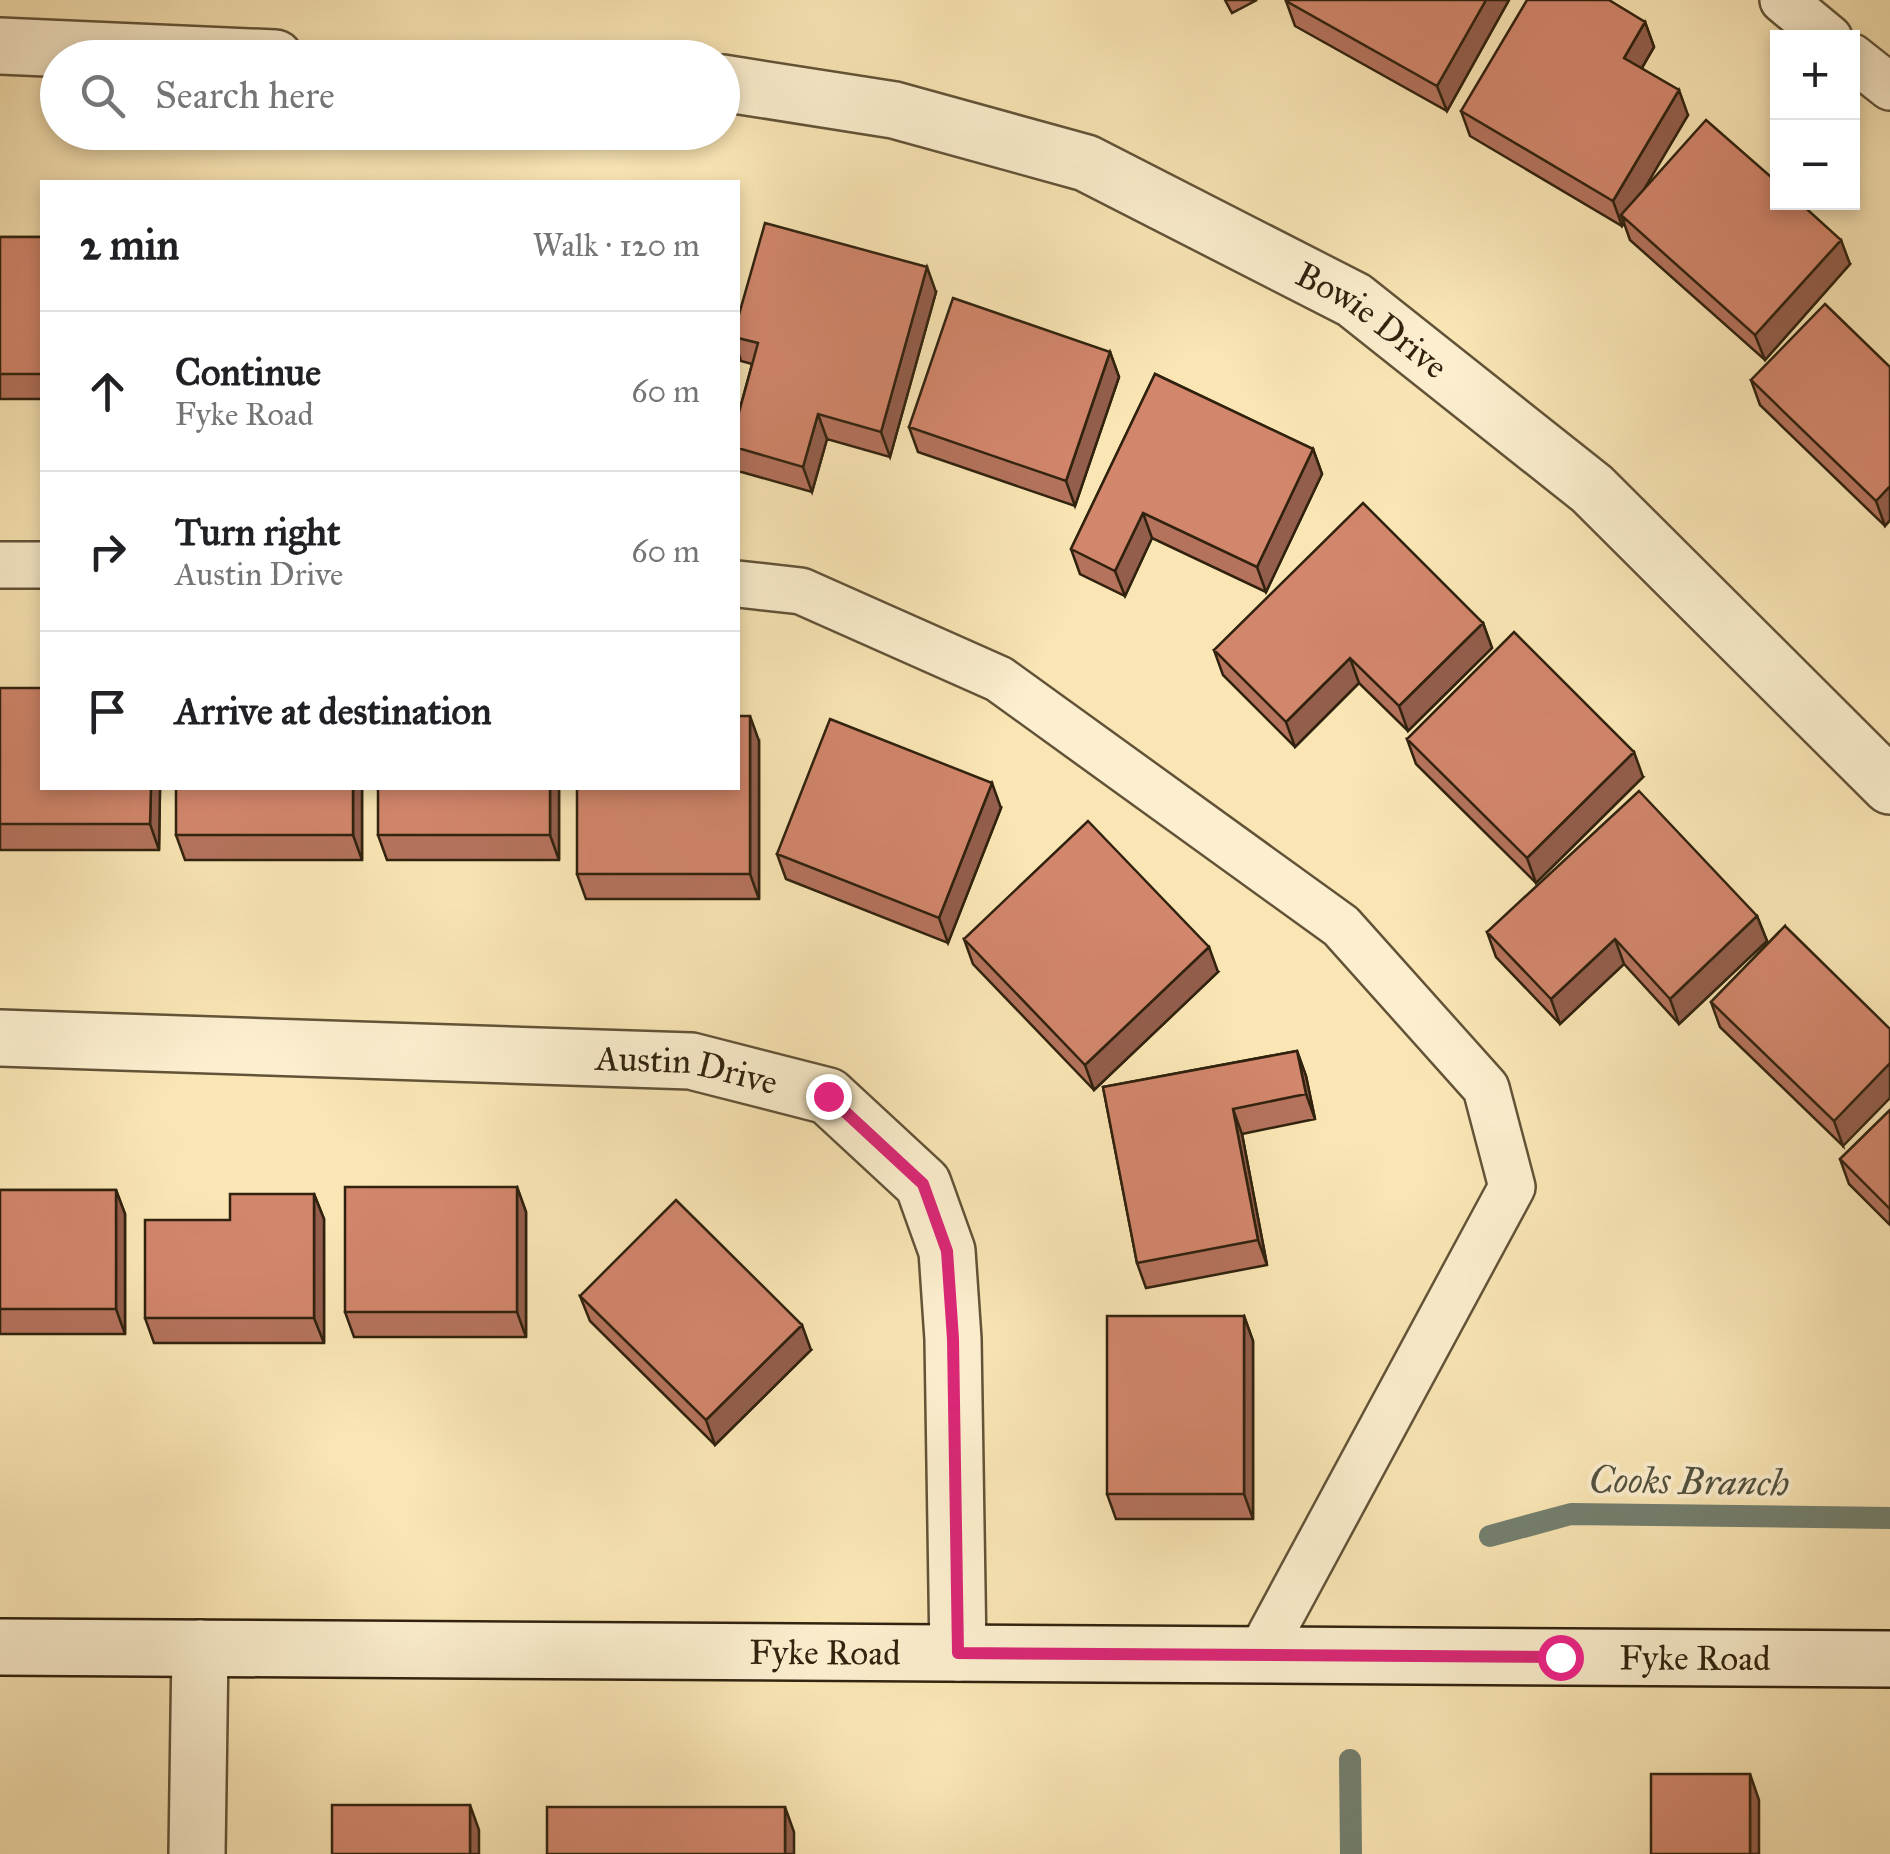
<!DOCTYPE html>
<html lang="en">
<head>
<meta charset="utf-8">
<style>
  :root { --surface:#fff; --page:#f6f6f6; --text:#202124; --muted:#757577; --line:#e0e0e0 }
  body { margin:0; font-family:"IM FELL Great Primer",serif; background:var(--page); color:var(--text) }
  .controls { position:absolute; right:30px; top:30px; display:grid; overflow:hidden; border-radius:0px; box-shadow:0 5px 15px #0003 }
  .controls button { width:90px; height:90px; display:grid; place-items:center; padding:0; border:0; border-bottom:2px solid var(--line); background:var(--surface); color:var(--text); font:50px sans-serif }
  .stop { position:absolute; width:30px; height:30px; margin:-22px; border:8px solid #db2777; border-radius:50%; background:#fff }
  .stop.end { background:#db2777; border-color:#fff; box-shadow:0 2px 10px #0008 }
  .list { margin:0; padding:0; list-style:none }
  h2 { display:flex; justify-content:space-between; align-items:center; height:130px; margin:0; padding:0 40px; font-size:42px }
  h2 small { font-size:32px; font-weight:400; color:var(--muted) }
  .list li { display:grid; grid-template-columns:65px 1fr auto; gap:30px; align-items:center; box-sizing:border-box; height:160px; padding:0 40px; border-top:2px solid var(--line) }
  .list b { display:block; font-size:38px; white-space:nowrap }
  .list p { margin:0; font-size:32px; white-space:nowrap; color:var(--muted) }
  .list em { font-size:32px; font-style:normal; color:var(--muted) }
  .icon { flex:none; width:55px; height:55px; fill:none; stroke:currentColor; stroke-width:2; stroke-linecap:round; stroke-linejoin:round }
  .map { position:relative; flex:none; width:1890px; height:1854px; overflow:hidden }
  .search { position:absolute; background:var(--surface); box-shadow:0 5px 15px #0003; left:40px; top:40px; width:700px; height:110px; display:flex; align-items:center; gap:25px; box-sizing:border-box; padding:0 35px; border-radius:55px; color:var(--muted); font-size:38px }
  .panel { position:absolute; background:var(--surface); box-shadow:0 5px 15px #0003; left:40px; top:180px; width:700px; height:610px; border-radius:0px }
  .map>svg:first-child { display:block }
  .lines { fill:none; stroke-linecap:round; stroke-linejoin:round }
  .stream { stroke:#738070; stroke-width:22 }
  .lane-casing { stroke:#625338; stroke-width:50 }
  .street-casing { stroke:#625338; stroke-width:60 }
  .secondary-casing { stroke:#30220e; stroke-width:60 }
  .lane { stroke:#fcefcf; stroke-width:45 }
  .street { stroke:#fcefcf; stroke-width:55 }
  .secondary { stroke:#fcefcf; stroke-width:55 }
  .wall { fill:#b5735d; stroke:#30220e; stroke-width:2.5 }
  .shaded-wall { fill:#935e4c; stroke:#30220e; stroke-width:2.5 }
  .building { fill:#d2866c; stroke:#30220e; stroke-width:2.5 }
  .route { stroke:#db2777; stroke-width:12 }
  .labels { text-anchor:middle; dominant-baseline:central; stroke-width:8; stroke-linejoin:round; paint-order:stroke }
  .street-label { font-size:35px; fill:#30220e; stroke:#fcefcf }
  .water-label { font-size:38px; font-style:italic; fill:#51513f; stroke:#fcefcf }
</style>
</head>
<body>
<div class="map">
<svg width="1890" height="1854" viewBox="0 0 1890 1854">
  <rect width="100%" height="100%" fill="#fae6b5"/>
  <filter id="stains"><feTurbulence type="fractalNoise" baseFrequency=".002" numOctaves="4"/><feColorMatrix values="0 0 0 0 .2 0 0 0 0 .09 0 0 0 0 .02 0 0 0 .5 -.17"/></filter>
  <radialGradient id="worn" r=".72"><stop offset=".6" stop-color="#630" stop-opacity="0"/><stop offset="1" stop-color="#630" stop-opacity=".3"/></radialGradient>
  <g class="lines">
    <!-- stream -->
    <path class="stream" d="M1490,1536L1571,1514L1890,1518
      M1350,1760L1351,1854"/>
    <!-- lane casing -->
    <g class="lane-casing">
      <path id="lane" d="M1783,0L1829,38
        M1852,57L1890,87
        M0,565H42
        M738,584L801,591L999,679L1341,926L1486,1088L1512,1187L1260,1654"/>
    </g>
    <!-- street casing -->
    <g class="street-casing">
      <g id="street">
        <path d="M0,46L275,58"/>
        <path id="s1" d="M722,83L894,110L1086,163L1354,300L1592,489L1890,786"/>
        <path id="s2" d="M0,1038L691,1061L828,1096L923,1184L947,1251L953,1339L958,1653"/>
        <path d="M197,1854L200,1648"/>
      </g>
    </g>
    <!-- secondary casing -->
    <g class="secondary-casing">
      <g id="secondary">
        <path id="s3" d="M0,1647L1890,1659"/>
      </g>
    </g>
    <!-- lane -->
    <use href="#lane" class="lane"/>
    <!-- street -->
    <use href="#street" class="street"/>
    <!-- secondary -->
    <use href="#secondary" class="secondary"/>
  </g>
  <!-- wall -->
  <path class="wall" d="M1225,0H1257L1232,13Z
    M1509,0L1447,111L1295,26L1286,1Z
    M1645,22L1654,47L1642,68L1688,115L1642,191L1850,264L1765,360L1630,240L1624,223L1622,226L1470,136L1461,111Z
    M0,237H42V399H0Z
    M936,292L890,457L827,439L812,492L738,471V416L752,364L741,361L738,351V318Z
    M1110,352L1119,377L1075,506L918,452L909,427Z
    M1890,367V520L1885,526L1760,405L1751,380Z
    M1155,374L1313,449L1322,474L1266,592L1152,538L1125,596L1080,574L1071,549Z
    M1483,623L1492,648L1408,731L1359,683L1295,747L1223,675L1214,650Z
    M0,688L42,788H160L159,850H0Z
    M1407,739L1643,777L1536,883L1416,764Z
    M759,741V899H586L577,874Z
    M362,788V860H185L176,835Z
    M559,788V860H387L378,835Z
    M1001,808L948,943L786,879L777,854Z
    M1757,916L1767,941L1679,1024L1624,964L1560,1024L1496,957L1487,932Z
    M1785,926L1843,1146L1720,1027L1711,1002Z
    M964,939L1218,972L1094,1090L973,964Z
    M1297,1051L1306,1076L1315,1119L1242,1134L1267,1265L1146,1288L1137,1263L1103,1087Z
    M1890,1110V1225L1849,1184L1840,1159Z
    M517,1187L526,1212V1337H354L345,1312Z
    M0,1190H116L125,1214V1334H0Z
    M314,1194L324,1219V1343H154L145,1318L230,1220Z
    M580,1296L811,1350L715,1445L590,1321Z
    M1244,1316L1253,1341V1519H1116L1107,1494Z"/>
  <!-- shaded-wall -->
  <path class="shaded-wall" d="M1486,0H1509L1447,111L1437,86Z
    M1645,22L1654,47L1633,83L1624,58Z
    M1679,90L1688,115L1626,220L1621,215L1624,223L1622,226L1613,201Z
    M1841,240L1850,264L1765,360L1755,335Z
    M927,267L936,292L890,457L881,432Z
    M1110,352L1119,377L1075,506L1066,481Z
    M818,414L827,439L812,492L803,467Z
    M1313,449L1322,474L1266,592L1257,567Z
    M1890,486V520L1885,526L1876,501Z
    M1143,513L1152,538L1125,596L1115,571Z
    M1483,623L1492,648L1408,731L1399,706Z
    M1350,658L1359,683L1295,747L1286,722Z
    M750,716L759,741V899L750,874Z
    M1634,752L1643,777L1536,883L1527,858Z
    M992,783L1001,808L948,943L939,918Z
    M151,788H160L159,850L150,824Z
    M353,788H362V860L353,835Z
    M550,788H559V860L550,835Z
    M1757,916L1767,941L1679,1024L1670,999Z
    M1615,939L1624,964L1560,1024L1551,999Z
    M1209,947L1218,972L1094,1090L1085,1065Z
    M1297,1051L1306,1076L1315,1119L1306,1094Z
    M1890,1063V1098L1843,1146L1834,1121Z
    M1233,1109L1242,1134L1267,1265L1258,1240Z
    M517,1187L526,1212V1337L517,1312Z
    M116,1190L125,1214V1334L116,1309Z
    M314,1194L324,1219V1343L314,1318Z
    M1244,1316L1253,1341V1519L1244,1494Z
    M802,1325L811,1350L715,1445L706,1420Z
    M1750,1774L1759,1800V1854H1750Z
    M470,1805L479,1830V1854H470Z
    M785,1807L794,1832V1854H785Z"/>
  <!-- building -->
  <path class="building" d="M1286,0H1486L1437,86L1286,1Z
    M1527,0H1609L1645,22L1624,58L1679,90L1613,201L1461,111Z
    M1706,120L1778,183V202H1799L1841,240L1755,335L1621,215Z
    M765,223L927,267L881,432L818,414L803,467L738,448V416L758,343L738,338V318Z
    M0,237H42V374H0Z
    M953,298L1110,352L1066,481L909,427Z
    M1825,304L1890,367V486L1876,501L1751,380Z
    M1155,374L1313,449L1257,567L1143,513L1115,571L1071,549Z
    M1363,503L1483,623L1399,706L1350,658L1286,722L1214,650Z
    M1514,632L1634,752L1527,858L1407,739Z
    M0,688H42V788H151L150,824H0Z
    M738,716H750V874H577V788H738Z
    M830,719L992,783L939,918L777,854Z
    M176,788H353V835H176Z
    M378,788H550V835H378Z
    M1639,791L1757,916L1670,999L1615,939L1551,999L1487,932Z
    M1088,821L1209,947L1085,1065L964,939Z
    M1785,926L1890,1029V1063L1834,1121L1711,1002Z
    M1297,1051L1306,1094L1233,1109L1258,1240L1137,1263L1103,1087Z
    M1890,1110V1209L1840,1159Z
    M345,1187H517V1312H345Z
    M0,1190H116V1309H0Z
    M230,1194H314V1318H145V1220H230Z
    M676,1200L802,1325L706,1420L580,1296Z
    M1107,1316H1244V1494H1107Z
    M1651,1774H1750V1854H1651Z
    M332,1805H470V1854H332Z
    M547,1807H785V1854H547Z"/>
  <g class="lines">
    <!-- route -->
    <path class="route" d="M828,1096L923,1184L947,1251L953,1339L958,1653L1560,1657"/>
  </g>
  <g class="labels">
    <!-- street labels -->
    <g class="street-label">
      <text stroke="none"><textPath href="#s1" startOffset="700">Bowie Drive</textPath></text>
      <text stroke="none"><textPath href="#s2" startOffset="688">Austin Drive</textPath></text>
      <text stroke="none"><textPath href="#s3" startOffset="825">Fyke Road</textPath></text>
      <text stroke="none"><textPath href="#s3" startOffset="1695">Fyke Road</textPath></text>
    </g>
    <!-- water labels -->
    <g class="water-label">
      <text transform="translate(1689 1481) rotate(1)">Cooks Branch</text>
    </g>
  </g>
  <rect width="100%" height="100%" filter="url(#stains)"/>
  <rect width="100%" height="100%" fill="url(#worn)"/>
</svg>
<div class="controls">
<button>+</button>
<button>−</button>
</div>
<div class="stop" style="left:1560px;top:1657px"></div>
<div class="stop end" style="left:828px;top:1096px"></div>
<div class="search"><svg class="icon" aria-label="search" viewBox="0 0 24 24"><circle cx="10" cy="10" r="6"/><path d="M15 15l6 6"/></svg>Search here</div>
<section class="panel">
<h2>2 min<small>Walk · 120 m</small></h2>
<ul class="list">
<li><svg class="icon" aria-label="ahead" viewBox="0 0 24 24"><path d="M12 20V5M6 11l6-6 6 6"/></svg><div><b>Continue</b><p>Fyke Road</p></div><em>60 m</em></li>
<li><svg class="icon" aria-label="right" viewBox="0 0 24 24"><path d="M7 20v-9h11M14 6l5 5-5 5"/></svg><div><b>Turn right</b><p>Austin Drive</p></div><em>60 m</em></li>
<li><svg class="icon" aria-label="arrive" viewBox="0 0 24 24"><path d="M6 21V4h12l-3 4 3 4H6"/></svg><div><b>Arrive at destination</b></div></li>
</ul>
</section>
</div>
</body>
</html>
